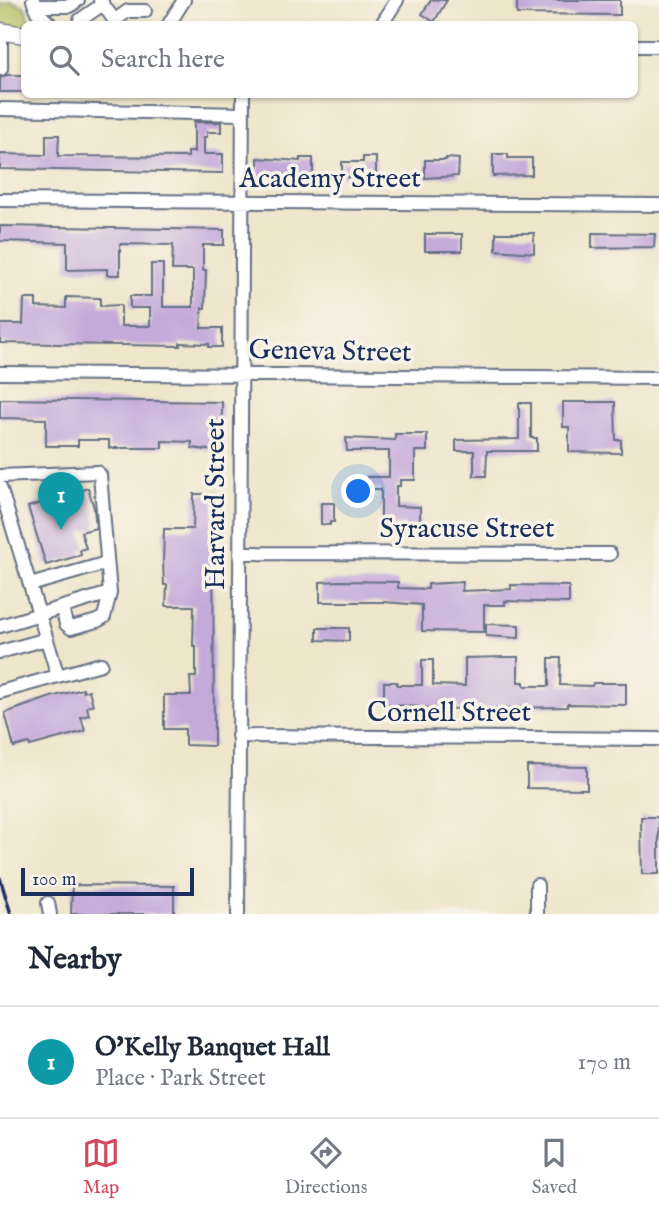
<!DOCTYPE html>
<html lang="en">
<head>
<meta charset="utf-8">
<style>
  :root { --surface:#fff; --page:#f2f2f3; --text:#1f2937; --muted:#747a83; --line:#e0e1e3; --accent:#d1495b }
  body { margin:0; font-family:"IM FELL English",serif; background:var(--page); color:var(--text) }
  .scale { position:absolute; left:21px; bottom:18px; width:173px; box-sizing:border-box; padding-left:7px; border:4px solid #1b2f5e; border-top:0; font-size:19px; line-height:24px; white-space:nowrap; color:#1b2f5e; -webkit-text-stroke:5px #f7f3e8; paint-order:stroke }
  .you { position:absolute; left:359px; top:492px; width:24px; height:24px; margin:-18px; border:5px solid #fff; border-radius:50%; background:#1a73e8; box-shadow:0 0 0 10px #1a73e833 }
  .badge { display:grid; place-items:center; width:46px; height:46px; border-radius:50%; background:var(--accent); color:#fff; font-size:23px; font-weight:700 }
  .pin { position:absolute; translate:-50% -58px; filter:drop-shadow(0 2px 4px #0008) }
  .pin::after { content:''; position:absolute; top:37px; width:24px; height:21px; background:inherit; clip-path:polygon(0 0,100% 0,50% 100%) }
  .list { margin:0; padding:0; list-style:none }
  h2 { display:flex; justify-content:space-between; align-items:center; height:91px; margin:0; padding:0 28px; font-size:30px }
  h2 small { font-size:23px; font-weight:400; color:var(--muted) }
  .list li { display:grid; grid-template-columns:46px 1fr auto; gap:21px; align-items:center; box-sizing:border-box; height:112px; padding:0 28px; border-top:2px solid var(--line) }
  .list b { display:block; font-size:26px; white-space:nowrap }
  .list p { margin:0; font-size:23px; white-space:nowrap; color:var(--muted) }
  .list em { font-size:23px; font-style:normal; color:var(--muted) }
  .icon { flex:none; width:38px; height:38px; fill:none; stroke:currentColor; stroke-width:2; stroke-linecap:round; stroke-linejoin:round }
  .map { position:relative; flex:none; width:659px; height:914px; overflow:hidden }
  .search { position:absolute; background:var(--surface); box-shadow:0 2px 5px #0004; left:21px; right:21px; top:21px; height:77px; display:flex; align-items:center; gap:18px; box-sizing:border-box; padding:0 24px; border-radius:10px; color:var(--muted); font-size:26px }
  .sheet { height:203px; background:var(--surface) }
  nav { display:flex; justify-content:space-around; align-items:center; box-sizing:border-box; height:98px; border-top:2px solid var(--line); background:var(--surface); font-size:19px; color:var(--muted) }
  nav a { display:grid; justify-items:center; gap:4px }
  nav .on { color:var(--accent) }
  .map>svg:first-child { display:block }
  .green { fill:#b2be5f; stroke:#66765e; stroke-width:2 }
  .building { fill:#c4aada }
  .lines { fill:none; stroke-linecap:round; stroke-linejoin:round }
  .minor-casing { stroke:#656f84; stroke-width:16 }
  .major-casing { stroke:#656f84; stroke-width:19 }
  .minor { stroke:#fff; stroke-width:12 }
  .major { stroke:#fff; stroke-width:16 }
  .rail { stroke:#1b2f5e; stroke-width:3.5 }
  .labels { text-anchor:middle; dominant-baseline:central; stroke-width:7; stroke-linejoin:round; paint-order:stroke }
  .street-label { font-size:28px; fill:#1b2f5e; stroke:#f7f3e8 }
</style>
</head>
<body>
<div class="map">
<svg width="659" height="914" viewBox="0 0 659 914">
  <rect width="100%" height="100%" fill="#f7f3e8"/>
  <filter id="ink" filterUnits="userSpaceOnUse"><feTurbulence type="fractalNoise" baseFrequency=".0143" numOctaves="2"/><feDisplacementMap in="SourceGraphic" scale="14" xChannelSelector="R" yChannelSelector="G"/><feConvolveMatrix kernelMatrix="1 2 1 2 8 2 1 2 1" color-interpolation-filters="sRGB"/></filter>
  <filter id="wash" filterUnits="userSpaceOnUse"><feTurbulence type="fractalNoise" baseFrequency=".00686" numOctaves="4" result="noise"/><feDisplacementMap in="SourceGraphic" scale="28" xChannelSelector="R" yChannelSelector="G"/><feGaussianBlur stdDeviation="1.57" result="paint"/><feColorMatrix in="noise" values="0 0 0 0 0 0 0 0 0 0 0 0 0 0 0 0 0 1.4 0 .05"/><feComposite in="paint" operator="in"/></filter>
  <g filter="url(#wash)">
    <rect width="100%" height="100%" fill="#eee6cb"/>
    <!-- green -->
    <path class="green" d="M11,1L24,6L31,24H24V31L0,27V5Z"/>
    <g id="blocks">
      <!-- building -->
      <path class="building" d="M431,0H447L434,22L422,14Z
        M517,0H620V15L517,14Z
        M7,75H24V92H0V78Z
        M194,122H221V132H207V137H204V154H223V173L0,169V154L46,155V135H59L58,156L188,157V152H194Z
        M493,154H508V158H532V175L493,176Z
        M363,157H376V177H342V162H363Z
        M258,158L300,161V158H313V175L258,176Z
        M446,158L459,159L458,176L425,178V160H446Z
        M0,226L224,230V245H203V270H206L205,308H202L201,328H222V347H209V344L180,343V346L0,343V324H23L24,299H36V307L66,308V297L100,298V306L121,305V326H150V308H130V296H151V264H163V307H193V270H172L173,245L120,244V275H107V269L67,270V243L0,241Z
        M496,233H534V253L496,250Z
        M592,233L655,234L654,247L592,248Z
        M425,234H462V251H425Z
        M0,399L222,402V421H216V451L192,448V442L162,441V448H109V440H78V446H46V419L0,418Z
        M563,402H615L616,440H621V453L569,452V427H563Z
        M519,403H531V438H537V451H487L486,476H474V451H456V440L519,439Z
        M395,434H427V451H415V480H400V486H396V506L420,507V530H405V525H381V489H367V477H389V451H347L346,438L395,440Z
        M88,488L94,508L96,528L81,532L86,548L80,550L81,555L46,565L28,507Z
        M194,494H213L214,746L185,745V729H164V695H191L190,677H196V646H193L194,606H166L167,585H164L163,562L164,529H193Z
        M321,503H334V522H330V525L321,524Z
        M341,581L398,582V588L428,589V584L463,582L462,591L511,589V585L569,586V603L505,601V605H484V632L422,631V605L383,602H320V582Z
        M486,624L519,625V638L486,636Z
        M317,628H349V641L317,640Z
        M507,657H518V682H524V686H549V658H561L560,685L592,686L593,683H626V705L567,704V707L440,709L384,704V682H397V685H422V660H433V685L465,686V658Z
        M83,689V692L89,690L93,705L87,707L89,715L81,717L85,731L30,746L29,743L14,747L5,713L51,697Z
        M527,766L587,767V789L527,788Z
        M641,817H659V874H642Z
        M72,885L174,886V914H71Z"/>
    </g>
  </g>
  <g filter="url(#ink)">
    <use href="#blocks" fill-opacity="0" stroke="#656f84" stroke-width="2"/>
    <g class="lines">
      <!-- minor casing -->
      <g class="minor-casing">
        <path id="minor" d="M33,0L37,12L50,24
          M100,0L117,24
          M35,6H70L78,0
          M80,20L103,4
          M115,20L128,11H145
          M169,24L184,0
          M382,24L397,0
          M634,46H659
          M1,69V31
          M0,109L243,114
          M0,200L659,205
          M0,373L659,378
          M0,476L97,472L100,475L110,593L104,617L97,621L71,628L66,624L62,608
          M0,487L58,676
          M240,553L610,554
          M30,585L107,563
          M0,626L110,593
          M0,652L47,639
          M0,692L101,664
          M238,736L659,739
          M48,903L50,914
          M238,914L243,94
          M537,914V885"/>
      </g>
      <!-- major casing -->
      <g class="major-casing">
        <path id="major" d="M0,31L24,35"/>
      </g>
      <!-- minor -->
      <use href="#minor" class="minor"/>
      <!-- major -->
      <use href="#major" class="major"/>
      <!-- rail -->
      <path class="rail" d="M0,878L11,914"/>
    </g>
  </g>
  <g class="labels">
    <!-- street labels -->
    <g class="street-label">
      <text x="330" y="179">Academy Street</text>
      <text transform="translate(330 352) rotate(1)">Geneva Street</text>
      <text transform="translate(216 504) rotate(-90)">Harvard Street</text>
      <text x="467" y="529">Syracuse Street</text>
      <text x="449" y="713">Cornell Street</text>
    </g>
  </g>
</svg>
<div class="scale">100 m</div>
<div class="you"></div>
<div class="pin badge" style="left:61px;top:530px;background:#0f9aa8">1</div>
<div class="search"><svg class="icon" aria-label="search" viewBox="0 0 24 24"><circle cx="10" cy="10" r="6"/><path d="M15 15l6 6"/></svg>Search here</div>
</div>
<section class="sheet">
<h2>Nearby<small></small></h2>
<ul class="list">
<li><span class="badge" style="background:#0f9aa8">1</span><div><b>O'Kelly Banquet Hall</b><p>Place · Park Street</p></div><em>170 m</em></li>
</ul>
</section>
<nav>
<a class="on"><svg class="icon" aria-label="map" viewBox="0 0 24 24"><path d="M3 6l6-2 6 2 6-2v14l-6 2-6-2-6 2zM9 4v14M15 6v14"/></svg>Map</a>
<a><svg class="icon" aria-label="directions" viewBox="0 0 24 24"><path d="M12 3l9 9-9 9-9-9zM9 14v-3h6M13 9l2 2-2 2"/></svg>Directions</a>
<a><svg class="icon" aria-label="saved" viewBox="0 0 24 24"><path d="M7 4h10v16l-5-4-5 4z"/></svg>Saved</a>
</nav>
</body>
</html>
